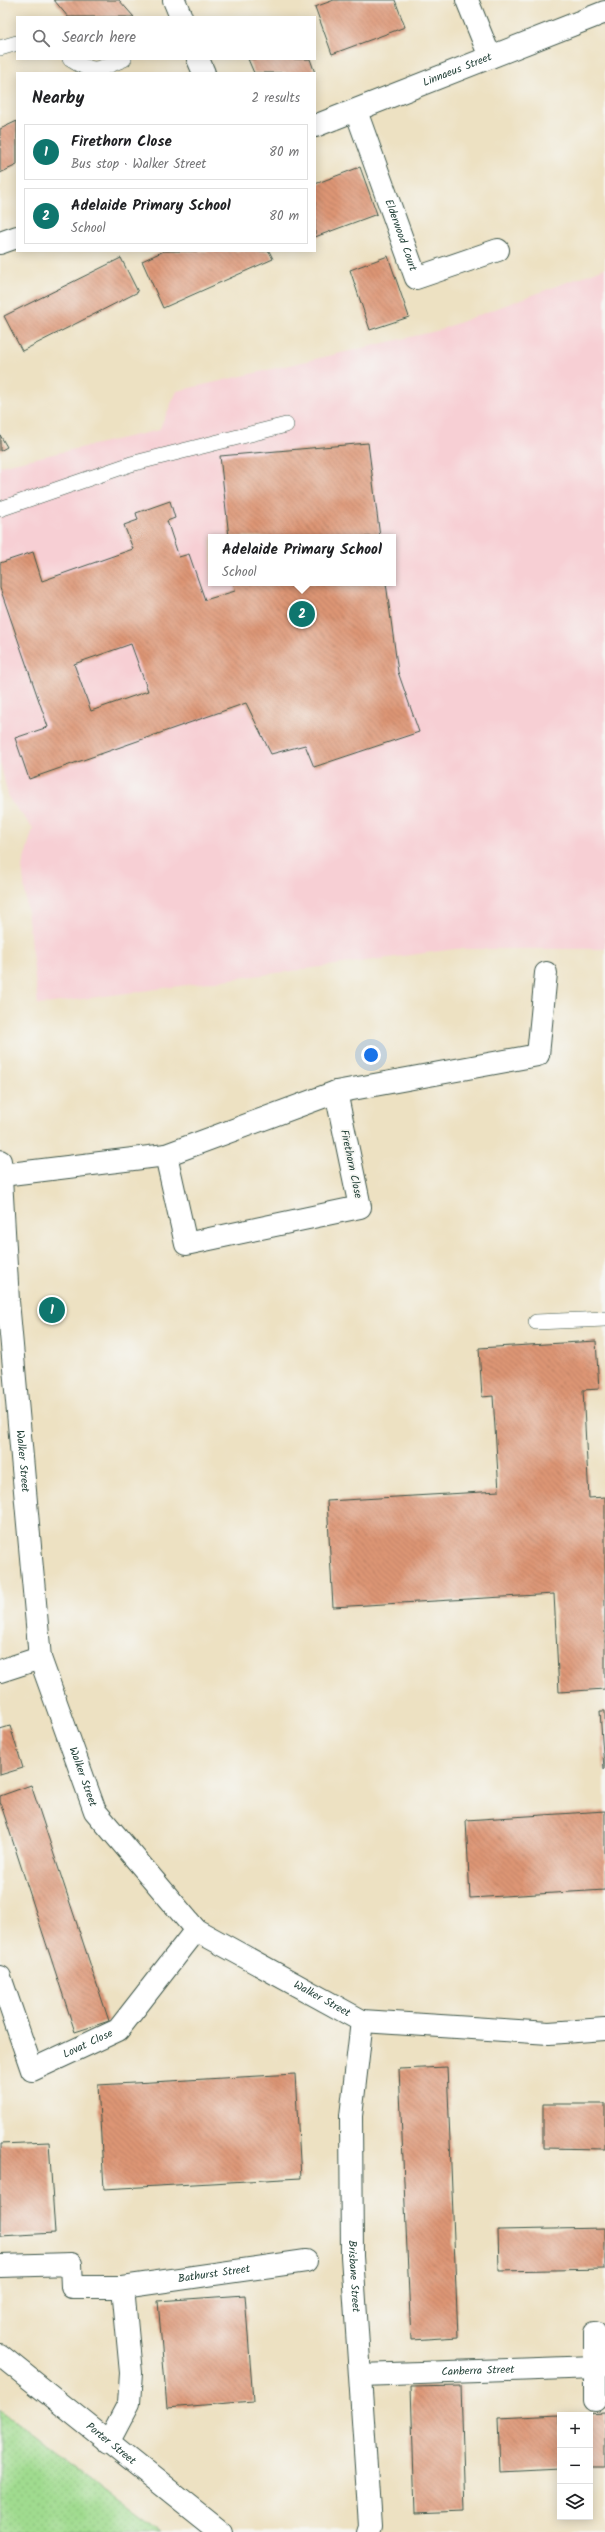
<!DOCTYPE html>
<html lang="en">
<head>
<meta charset="utf-8">
<style>
  :root { --surface:#fff; --page:#f2f2f2; --text:#202124; --muted:#757577; --line:#e0e0e0; --accent:#0f766e }
  body { margin:0; font-family:Kalam,sans-serif; background:var(--page); color:var(--text) }
  .controls { position:absolute; right:12px; bottom:12px; display:grid; overflow:hidden; border-radius:0px; box-shadow:0 2px 10px #0003 }
  .controls button { width:36px; height:36px; display:grid; place-items:center; padding:0; border:0; border-bottom:1px solid var(--line); background:var(--surface); color:var(--text); font:20px sans-serif }
  .you { position:absolute; left:371px; top:1055px; width:14px; height:14px; margin:-10px; border:3px solid #fff; border-radius:50%; background:#1a73e8; box-shadow:0 0 0 6px #1a73e833 }
  .badge { display:grid; place-items:center; width:26px; height:26px; border-radius:50%; background:var(--accent); color:#fff; font-size:13px; font-weight:700 }
  .pin { position:absolute; translate:-50% -50%; border:2px solid #fff; box-shadow:0 1px 4px #0006 }
  .popup { position:absolute; left:208px; top:534px; width:188px; height:52px; box-sizing:border-box; display:grid; place-content:center; border-radius:0px; background:var(--surface); filter:drop-shadow(0 1px 3px #0005); font-size:13px; white-space:nowrap; color:var(--muted) }
  .popup b { font-size:15px; color:var(--text) }
  .popup::after { content:''; position:absolute; left:50%; top:100%; margin-left:-8px; border:8px solid transparent; border-top-color:var(--surface) }
  .list { margin:0; padding:0; list-style:none }
  h2 { display:flex; justify-content:space-between; align-items:center; height:52px; margin:0; padding:0 16px; font-size:17px }
  h2 small { font-size:13px; font-weight:400; color:var(--muted) }
  .list li { display:grid; grid-template-columns:26px 1fr auto; gap:12px; align-items:center; box-sizing:border-box; height:56px; margin:0 8px 8px; padding:0 8px; border:1px solid var(--line); border-radius:0px }
  .list b { display:block; font-size:15px; white-space:nowrap }
  .list p { margin:0; font-size:13px; white-space:nowrap; color:var(--muted) }
  .list em { font-size:13px; font-style:normal; color:var(--muted) }
  .icon { flex:none; width:22px; height:22px; fill:none; stroke:currentColor; stroke-width:2; stroke-linecap:round; stroke-linejoin:round }
  .map { position:relative; flex:none; width:605px; height:2532px; overflow:hidden }
  .search { position:absolute; background:var(--surface); box-shadow:0 2px 10px #0003; left:16px; top:16px; width:300px; height:44px; display:flex; align-items:center; gap:10px; box-sizing:border-box; padding:0 14px; border-radius:0px; color:var(--muted); font-size:15px }
  .panel { position:absolute; background:var(--surface); box-shadow:0 2px 10px #0003; left:16px; top:72px; width:300px; height:180px; border-radius:0px }
  .map>svg:first-child { display:block }
  .built { fill:#f7cfd4; fill-rule:evenodd }
  .grass { fill:url(#grass-dots); stroke:#608c62 }
  .building { fill:url(#building-back-hatch); fill-rule:evenodd }
  .lines { fill:none; stroke-linecap:round; stroke-linejoin:round }
  .service-casing { stroke:#3e5649; stroke-width:16 }
  .minor-casing { stroke:#3e5649; stroke-width:24 }
  .service { stroke:#fff; stroke-width:15 }
  .minor { stroke:#fff; stroke-width:22 }
  .labels { text-anchor:middle; dominant-baseline:central; stroke-width:3.5; stroke-linejoin:round; paint-order:stroke }
  .street-label { font-size:11px; fill:#1f3d34; stroke:#f6f6f2 }
</style>
</head>
<body>
<div class="map">
<svg width="605" height="2532" viewBox="0 0 605 2532">
  <defs>
    <pattern id="grass-dots" width="8" height="8" patternUnits="userSpaceOnUse"><rect width="8" height="8" fill="#a0db8f"/><path d="M2 2h.1M6 6h.1" fill="none" stroke="#89bd7c" stroke-width="1.8" stroke-linecap="round"/></pattern>
    <pattern id="building-back-hatch" width="6" height="6" patternUnits="userSpaceOnUse"><rect width="6" height="6" fill="#dd9574"/><path d="M-1 5l2 2M0 0l6 6M5-1l2 2" fill="none" stroke="#b37b60"/></pattern>
  </defs>
  <rect width="100%" height="100%" fill="#f6f6f2"/>
  <filter id="ink" filterUnits="userSpaceOnUse"><feTurbulence type="fractalNoise" baseFrequency=".025" numOctaves="2"/><feDisplacementMap in="SourceGraphic" scale="8" xChannelSelector="R" yChannelSelector="G"/><feConvolveMatrix kernelMatrix="1 2 1 2 8 2 1 2 1" color-interpolation-filters="sRGB"/></filter>
  <filter id="wash" filterUnits="userSpaceOnUse"><feTurbulence type="fractalNoise" baseFrequency=".012" numOctaves="4" result="noise"/><feDisplacementMap in="SourceGraphic" scale="16" xChannelSelector="R" yChannelSelector="G"/><feGaussianBlur stdDeviation="0.9" result="paint"/><feColorMatrix in="noise" values="0 0 0 0 0 0 0 0 0 0 0 0 0 0 0 0 0 1.4 0 .05"/><feComposite in="paint" operator="in"/></filter>
  <g filter="url(#wash)">
    <rect width="100%" height="100%" fill="#ede1c2"/>
    <!-- built -->
    <path class="built" d="M605,268V949H455L38,1005L22,867L33,828L9,799L0,763V466L159,430L177,391L436,331ZM211,537H393V583H211Z"/>
    <!-- grass -->
    <path class="grass" d="M0,2410L162,2532H0Z"/>
    <g id="blocks">
      <!-- building -->
      <path class="building" d="M54,0H119L134,17H68Z
        M334,0H395L405,27L332,54L315,7Z
        M248,59H310L315,73H254Z
        M17,121V165L0,173V129Z
        M360,167L377,214L315,237V184Z
        M164,251H269L273,259L163,308L142,261Z
        M388,256L409,317L370,330L350,270Z
        M121,258L138,292L22,351L4,316Z
        M0,435L7,447L0,451Z
        M368,443L380,537H229L220,456Z
        M170,501L175,518L167,521L179,557L189,554L205,600L235,591L234,583H386L398,672L419,732L314,767L305,745L271,754L246,703L29,779L15,738L48,727L0,588V563L33,552L42,581L133,549L124,525L138,520L136,513ZM131,644L148,691L91,711L74,664Z
        M596,1341L599,1389L583,1390L589,1498L605,1497V1689L559,1692L554,1594L333,1607L327,1501L499,1491L493,1396L482,1397L479,1348Z
        M600,1711H605V1769H604Z
        M10,1726L23,1768L0,1775V1729Z
        M31,1785L109,2021L75,2032L0,1802V1796Z
        M605,1811V1890L470,1898L466,1820Z
        M447,2067L458,2337L411,2340L399,2069Z
        M295,2074L301,2178L104,2189L98,2085Z
        M543,2104H605V2149L543,2148Z
        M49,2142L55,2233L0,2236V2144Z
        M605,2228V2269L499,2271L498,2230Z
        M245,2295L253,2401L167,2408L158,2301Z
        M461,2386L465,2511L415,2513L411,2387Z
        M605,2413V2468H590V2415L586,2414Z
        M560,2415V2469L500,2472L498,2418Z"/>
    </g>
  </g>
  <g filter="url(#ink)">
    <use href="#blocks" fill-opacity="0" stroke="#3e5649" stroke-width="1"/>
    <g class="lines">
      <!-- service casing -->
      <g class="service-casing">
        <path id="service" d="M0,48L17,43
          M70,59C94,75 100,69 124,59
          M0,509L131,464L286,425
          M536,1322L605,1319"/>
      </g>
      <!-- minor casing -->
      <g class="minor-casing">
        <g id="minor">
          <path d="M174,0L181,17"/>
          <path d="M467,0L490,57"/>
          <path d="M198,59L204,73"/>
          <path id="s1" d="M356,111L416,278L498,250"/>
          <path id="s2" d="M315,126L605,12"/>
          <path d="M0,243L17,237"/>
          <path d="M166,1155L186,1244L360,1207L336,1092"/>
          <path id="s3" d="M0,1161L8,1301L40,1658L95,1811L196,1930L362,2021L549,2033L605,2029"/>
          <path d="M2,1175L166,1155L336,1092L538,1055L546,973"/>
          <path d="M0,1671L40,1658"/>
          <path id="s4" d="M0,1977L32,2070L118,2030L196,1930"/>
          <path id="s5" d="M362,2021L351,2116L352,2256L370,2526L368,2532"/>
          <path id="s6" d="M0,2266L71,2264L72,2287H123L306,2261"/>
          <path d="M595,2333V2400"/>
          <path id="s7" d="M0,2355L221,2532"/>
          <path id="s8" d="M361,2375L595,2367"/>
          <path d="M108,2443L129,2403L131,2373L123,2287"/>
        </g>
      </g>
      <!-- service -->
      <use href="#service" class="service"/>
      <!-- minor -->
      <use href="#minor" class="minor"/>
    </g>
  </g>
  <g class="labels">
    <!-- street labels -->
    <g class="street-label">
      <text stroke="none"><textPath href="#s2" startOffset="153">Linnaeus Street</textPath></text>
      <text stroke="none"><textPath href="#s1" startOffset="132">Elderwood Court</textPath></text>
      <text transform="translate(351 1164) rotate(78)">Firethorn Close</text>
      <text stroke="none"><textPath href="#s3" startOffset="301">Walker Street</textPath></text>
      <text stroke="none"><textPath href="#s3" startOffset="625">Walker Street</textPath></text>
      <text stroke="none"><textPath href="#s3" startOffset="961">Walker Street</textPath></text>
      <text stroke="none"><textPath href="#s4" startOffset="160">Lovat Close</textPath></text>
      <text stroke="none"><textPath href="#s6" startOffset="237">Bathurst Street</textPath></text>
      <text stroke="none"><textPath href="#s5" startOffset="256">Brisbane Street</textPath></text>
      <text stroke="none"><textPath href="#s8" startOffset="117">Canberra Street</textPath></text>
      <text stroke="none"><textPath href="#s7" startOffset="142">Porter Street</textPath></text>
    </g>
  </g>
</svg>
<div class="controls">
<button>+</button>
<button>−</button>
<button><svg class="icon" aria-label="layers" viewBox="0 0 24 24"><path d="M12 4l9 5-9 5-9-5zM3 14l9 5 9-5"/></svg></button>
</div>
<div class="you"></div>
<div class="pin badge" style="left:52px;top:1310px">1</div>
<div class="pin badge" style="left:302px;top:614px">2</div>
<div class="popup"><b>Adelaide Primary School</b>School</div>
<div class="search"><svg class="icon" aria-label="search" viewBox="0 0 24 24"><circle cx="10" cy="10" r="6"/><path d="M15 15l6 6"/></svg>Search here</div>
<section class="panel">
<h2>Nearby<small>2 results</small></h2>
<ul class="list">
<li><span class="badge">1</span><div><b>Firethorn Close</b><p>Bus stop · Walker Street</p></div><em>80 m</em></li>
<li><span class="badge">2</span><div><b>Adelaide Primary School</b><p>School</p></div><em>80 m</em></li>
</ul>
</section>
</div>
</body>
</html>
